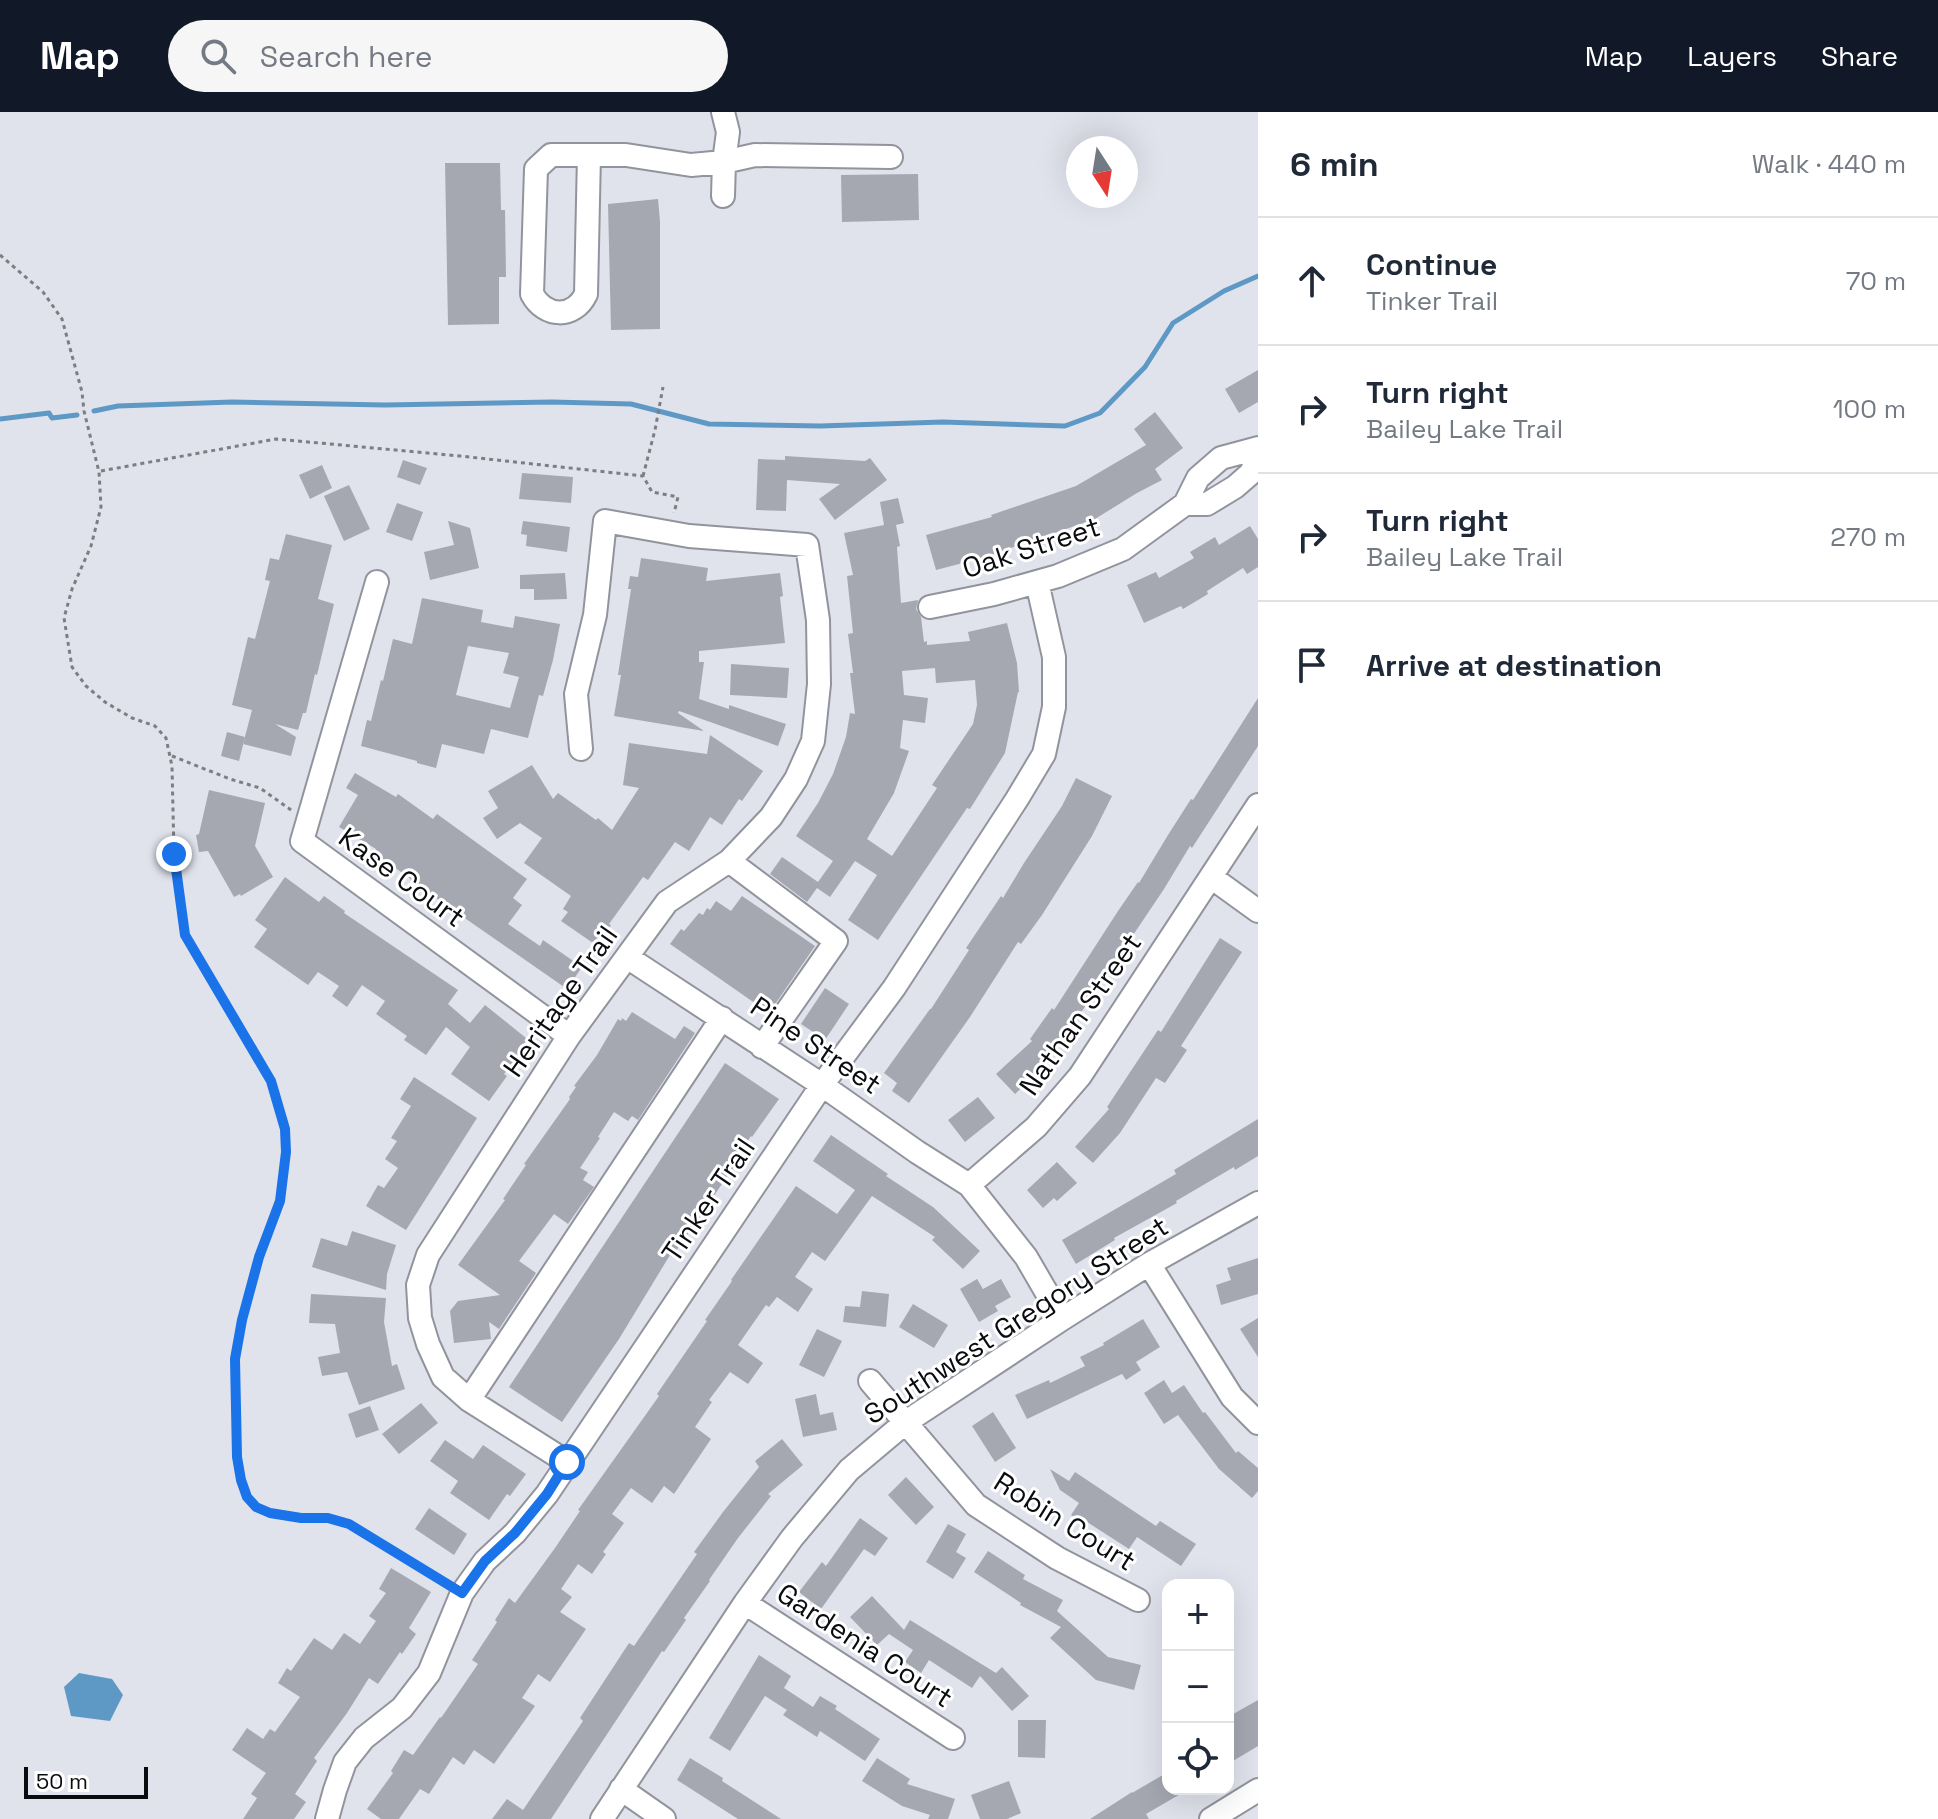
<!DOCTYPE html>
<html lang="en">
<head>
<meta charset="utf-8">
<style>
  :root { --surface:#fff; --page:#f6f6f7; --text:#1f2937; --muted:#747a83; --line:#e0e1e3; --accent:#111827 }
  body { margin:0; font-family:"Space Grotesk",sans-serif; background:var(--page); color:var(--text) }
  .controls { position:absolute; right:24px; bottom:24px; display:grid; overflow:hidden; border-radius:16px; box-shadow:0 8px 32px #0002 }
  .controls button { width:72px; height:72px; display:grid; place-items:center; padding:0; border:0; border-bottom:2px solid var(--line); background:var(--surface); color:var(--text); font:40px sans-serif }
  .compass { position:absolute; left:1066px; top:24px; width:72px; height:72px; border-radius:50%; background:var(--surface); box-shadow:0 8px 32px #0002; rotate:168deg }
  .scale { position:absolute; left:24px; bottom:20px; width:124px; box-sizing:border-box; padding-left:8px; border:4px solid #0a0b0e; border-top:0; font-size:22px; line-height:28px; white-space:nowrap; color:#0a0b0e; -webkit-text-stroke:6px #fff; paint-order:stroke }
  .stop { position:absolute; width:24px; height:24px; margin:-18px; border:6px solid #1a73e8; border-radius:50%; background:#fff }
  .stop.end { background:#1a73e8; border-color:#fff; box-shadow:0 2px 8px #0008 }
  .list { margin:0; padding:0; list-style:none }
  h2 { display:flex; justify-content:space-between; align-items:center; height:104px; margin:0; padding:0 32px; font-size:34px }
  h2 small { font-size:26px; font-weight:400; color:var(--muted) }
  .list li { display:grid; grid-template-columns:52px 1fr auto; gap:24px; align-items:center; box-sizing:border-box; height:128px; padding:0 32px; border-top:2px solid var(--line) }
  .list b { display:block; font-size:30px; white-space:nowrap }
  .list p { margin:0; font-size:26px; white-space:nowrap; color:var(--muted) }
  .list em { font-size:26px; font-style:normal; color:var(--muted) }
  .icon { flex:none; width:44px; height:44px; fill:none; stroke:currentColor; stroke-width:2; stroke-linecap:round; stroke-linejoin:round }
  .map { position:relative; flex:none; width:1258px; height:1707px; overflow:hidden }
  header { display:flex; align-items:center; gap:48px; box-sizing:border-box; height:112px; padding:0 40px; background:var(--accent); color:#fff }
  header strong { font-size:38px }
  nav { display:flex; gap:44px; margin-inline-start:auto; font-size:28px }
  .search { width:560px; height:72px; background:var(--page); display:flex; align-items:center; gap:20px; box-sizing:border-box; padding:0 28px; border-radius:44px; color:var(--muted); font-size:30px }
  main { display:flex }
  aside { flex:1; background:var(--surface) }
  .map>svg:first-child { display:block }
  .water { fill:#5e99c6 }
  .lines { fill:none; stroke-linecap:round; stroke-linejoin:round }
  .stream { stroke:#5e99c6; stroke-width:5 }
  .building { fill:#a5a8b1; fill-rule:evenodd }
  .minor-casing { stroke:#91949d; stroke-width:26 }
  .path { stroke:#7c7e84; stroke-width:3; stroke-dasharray:4 4; stroke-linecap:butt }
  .minor { stroke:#fff; stroke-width:22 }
  .route { stroke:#1a73e8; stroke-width:10 }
  .labels { text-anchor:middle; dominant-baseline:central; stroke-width:6; stroke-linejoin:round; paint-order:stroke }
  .street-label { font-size:28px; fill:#0a0b0e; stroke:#fff }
</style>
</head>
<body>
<header>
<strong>Map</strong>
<div class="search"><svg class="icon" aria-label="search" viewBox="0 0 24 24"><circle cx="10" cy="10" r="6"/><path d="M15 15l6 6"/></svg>Search here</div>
<nav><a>Map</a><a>Layers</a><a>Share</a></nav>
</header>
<main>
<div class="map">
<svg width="1258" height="1707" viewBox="0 0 1258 1707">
  <rect width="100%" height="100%" fill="#e0e3ec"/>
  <!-- water -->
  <path class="water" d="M79,1561L112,1567L123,1583L110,1609L71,1604L64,1575Z"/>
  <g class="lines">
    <!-- stream -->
    <path class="stream" d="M94,299L118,294L232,290L385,293L552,290L631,292L709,312L820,314L943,310L1065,314L1100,301L1145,255L1173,211L1224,179L1258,164
      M0,307L49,301L52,306L77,303"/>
  </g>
  <!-- building -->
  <path class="building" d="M445,51H500L501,98H505L506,165H499V212L448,213Z
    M918,62L919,108L842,110L841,63Z
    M658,87L660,109V217L611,218L608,92Z
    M1258,258V290L1239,301L1225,277Z
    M1155,300L1183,336L1155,357L1162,368L1137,381L1095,407L982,446L936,458L926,423L992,405L991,403L1076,374L1146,333L1134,317Z
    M785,344L865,349L870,346L887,368L835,408L819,387L840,372L787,368L786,399L756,398L758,347L785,348Z
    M403,348L427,356L420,373L397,365Z
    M322,353L332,376L310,387L299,363Z
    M522,361L573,365L571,391L519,387Z
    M349,373L370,417L344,429L324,384Z
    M898,386L904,411L896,413L900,434L897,435L901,491L918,488L916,497L921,505L924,530L927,529V533L970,529L968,520L1007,511L1017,551L1019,580H1018L1005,641L970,697L967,696L878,828L848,808L877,763L855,749L830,785L817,776L807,790L770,762L782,745L818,770L833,749L796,724L818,691L833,662L846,625L850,601L855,602L850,561H853L848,522L853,521L847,464L853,463L844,421L884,413L880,390ZM935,556L936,571L975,568L977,593L973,612L932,673L937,676L892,744L867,727L894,681L909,639L900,636L903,608L925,611L928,586L904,583L902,559Z
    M397,391L423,400L412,429L386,420Z
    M448,409L470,416L479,456L430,468L424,440L454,433Z
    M523,409L570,415L567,440L526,434L527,423L521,422Z
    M1250,414L1258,427V455L1247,462L1243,456L1207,479L1208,482L1183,497L1181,494L1144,511L1127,473L1156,460L1159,466L1194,446L1190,440L1215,425L1219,433Z
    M286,422L332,433L318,487L334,492L317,563L315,562L306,601H303L298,618L275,612L296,625L291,644L243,632L252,598L232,593L248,525L255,527L270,469L265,468L270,446L279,448Z
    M641,446L708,456L706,469L780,461L783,484L780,485L785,531L699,539V550H704L699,587L729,597V593L786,612L778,634L679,599L678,601L704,619L614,604L621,563H618L631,477H628L630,464L638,465Z
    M565,461L567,487L534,488V477H520V463Z
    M422,486L483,498L481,510L513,516L515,504L560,512L553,548L543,584L539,583L528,626L491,617L484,642L442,632L436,656L417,651V649L361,634L367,608L371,609L381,568L383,569L393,527L412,532ZM468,534L509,541L503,561L519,565L510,596L456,583Z
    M731,552L789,556L787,586L730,583Z
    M1258,586V634L1192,736L1190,734L1164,777L1074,911L1044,954L1045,955L1015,982L996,962L1032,929L1030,927L1052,896L1054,898L1118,799L1138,770L1139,771L1168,723L1191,687L1193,688Z
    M227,620L245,625L239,649L221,644Z
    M710,623L763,659L742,689L739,687L722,713L710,705L689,739L675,730L648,768L643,765L609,812L611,813L604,823L601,821L593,831L561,809L568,800L563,797L571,784L524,751L542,726L520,711L497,727L483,706L498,696L488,679L532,653L553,687L558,681L596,708L598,706L612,718L639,676L623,673L629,631L707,642Z
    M355,661L396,685L398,682L433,707L437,702L527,767L513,786L522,793L508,812L540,834L543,828L582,855L567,877L410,768L411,767L374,741L376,737L339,715L358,683L346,676Z
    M1076,666L1112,684L1092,724L1042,803L1021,832L1018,830L970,905L909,991L892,979L897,971L884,961L930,897H931L969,838L966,836L1001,784L1003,786L1024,751L1062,694Z
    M209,678L265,691L255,734L273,765L241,784L240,782L234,785L208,739L199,740L196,723L199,722Z
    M285,765L319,790L324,784L345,799L344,801L458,878L448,892L470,911L485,893L531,930L504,962L507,964L489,989L451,962L470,935L446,915L426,943L404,928L407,924L376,902L385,889L362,873L347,895L332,884L339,874L318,860L308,873L254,835L267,817L255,808Z
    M742,784L815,834L769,901L670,832L681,817L684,819L699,801L703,803L707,796L710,798L716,789L731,799Z
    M1220,826L1242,840L1181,934L1187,938L1165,971L1156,966L1120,1021L1093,1051L1075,1035L1109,997L1107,995L1158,918L1161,920Z
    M825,876L849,892L825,928L801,912Z
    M632,900L675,927L684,914L695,921L638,1008L632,1004L628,1009L614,1000L598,1025L600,1026L580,1056L588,1060L583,1068L594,1075L568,1112L554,1102L519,1149L536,1161L499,1217L489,1210L491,1227L454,1231L450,1199L458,1189L500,1183L458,1153L505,1088L503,1087L526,1053L524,1052L570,987L569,985L576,975L574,974L597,943L618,907L621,909L622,906L626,909Z
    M725,951L779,987L752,1025L751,1024L733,1052L735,1053L672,1145L670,1143L619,1227L562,1310L509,1275Z
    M414,965L477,1006L406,1118L366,1094L378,1073L384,1076L398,1056L385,1047L397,1029L391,1026L411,994L400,987Z
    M978,985L995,1006L965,1030L948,1008Z
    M1258,1007V1044L1235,1058L1234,1055L1176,1089L1177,1091L1114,1126L1115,1128L1076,1152L1062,1128L1176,1062L1174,1058Z
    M831,1023L888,1062L886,1064L933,1095L980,1139L963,1157L932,1128L935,1125L872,1084L825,1149L812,1140L795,1165L813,1177L798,1200L777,1185L769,1195L766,1193L738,1233L763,1251L748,1272L730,1260L709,1288L712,1290L695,1315L711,1327L674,1382L664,1374L652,1391L631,1376L612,1402L624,1411L603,1440L606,1442L592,1462L578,1452L561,1477L572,1485L560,1500L586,1517L550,1570L538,1562L522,1586L535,1594L494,1652L474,1638L464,1653L453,1645L429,1682L420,1677L399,1707H381L367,1697L393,1661L391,1659L404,1638L413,1643L440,1605L441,1606L478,1552L472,1548L497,1510L495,1508L509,1486L515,1491L555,1436L580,1399L578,1398L659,1284L657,1282L707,1209L705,1208L732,1169L731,1168L796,1074L837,1102L855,1078L813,1049Z
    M1057,1050L1077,1071L1057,1089L1054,1086L1043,1096L1027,1078Z
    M352,1119L396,1133L387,1162L386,1178L312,1155L321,1126L347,1134Z
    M1258,1146V1182L1221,1193L1216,1173L1231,1168L1227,1156Z
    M977,1167L983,1177L1001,1167L1011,1185L995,1194L998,1199L979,1210L960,1177Z
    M862,1179L889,1182L886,1215L843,1210L845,1194L860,1195Z
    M311,1182L386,1186L384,1210L392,1254L397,1252L405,1277L359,1293L347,1260L322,1264L318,1245L340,1241L335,1212L309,1211Z
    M913,1192L948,1213L934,1236L899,1215Z
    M1258,1206V1245L1240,1217Z
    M1143,1207L1160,1235L1136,1250L1141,1258L1126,1268L1122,1262L1027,1307L1015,1283L1049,1268L1050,1271L1085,1254L1080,1245L1104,1233L1103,1231Z
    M817,1217L842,1229L824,1265L799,1253Z
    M1164,1268L1172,1281L1184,1273L1203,1301L1205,1300L1236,1341L1238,1339L1258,1356V1379L1252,1386L1219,1357L1178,1303L1164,1312L1144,1281Z
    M816,1282L820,1303L833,1300L837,1318L803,1325L795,1287Z
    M421,1291L438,1311L399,1342L382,1322Z
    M370,1294L379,1318L356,1326L348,1302Z
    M993,1300L1016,1336L995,1350L972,1314Z
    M782,1327L803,1353L768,1382L771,1384L738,1426L709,1468L710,1469L684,1506L686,1508L664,1540L662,1539L551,1707H492L507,1687L523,1698L583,1609L580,1606L629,1531L634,1534L697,1442L694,1440L723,1400L759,1355L755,1349Z
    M445,1328L473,1347L483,1333L526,1362L510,1384L507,1382L489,1408L450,1381L458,1369L430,1349Z
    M1050,1357L1069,1369L1075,1360L1156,1414L1160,1409L1196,1432L1181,1454L1137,1425L1129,1437L1087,1410L1086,1412L1071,1403L1079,1391L1060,1378Z
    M906,1365L934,1395L916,1413L888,1383Z
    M429,1396L467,1422L454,1443L415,1417Z
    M860,1406L888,1426L875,1444L864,1437L821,1497L799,1480L822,1450L826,1454Z
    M948,1412L966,1422L956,1440L966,1446L953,1467L926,1450Z
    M988,1439L1025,1463L1023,1467L1063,1488L1057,1499L1108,1545L1141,1553L1134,1578L1096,1568L1050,1526L1061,1515L1020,1493L1021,1491L974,1460Z
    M391,1456L431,1480L409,1516L416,1522L402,1542L400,1540L378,1572L369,1566L347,1601L314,1646L317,1649L295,1682L306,1690L294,1707H243L257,1686L251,1682L266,1661L232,1638L247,1616L263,1627L270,1617L275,1620L300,1585L278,1571L287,1556L291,1559L314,1526L332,1538L344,1521L360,1532L376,1509L369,1504L386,1481L379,1477Z
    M872,1484L904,1518L910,1508L996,1561L1002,1555L1029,1584L1012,1599L980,1564L972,1576L929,1548L921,1561L905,1550L913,1538L889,1522L877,1533L850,1505Z
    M759,1543L791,1564L784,1576L813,1595L820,1584L837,1594L835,1597L880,1627L865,1649L820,1619L817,1625L783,1603L787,1598L765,1584L730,1639L709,1626Z
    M1258,1588V1634L1228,1652V1605Z
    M1018,1608H1046L1045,1646L1018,1645Z
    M690,1646L723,1666L722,1669L781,1707H738L677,1668Z
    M877,1646L910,1667L907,1672L955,1687L948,1707H928L930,1703L902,1694L862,1669Z
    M1168,1660V1677H1189L1146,1702L1149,1707H1090L1132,1680V1681Z
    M1009,1669L1021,1701L1007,1707H980L971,1683Z"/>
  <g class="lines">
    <!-- minor casing -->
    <g class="minor-casing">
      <path id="minor" d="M589,43L586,182C574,207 545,206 532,182L536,57L551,43H626L691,53L724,50L728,20L723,0
        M723,84L724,50L755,43L891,45
        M1185,392H1207L1235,375L1251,361L1258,345
        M377,470L302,729L569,924
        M930,495L994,482L1058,464L1123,437L1185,392L1198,366L1221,346L1258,336
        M729,749L836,829L762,935
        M1211,765L1258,799
        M627,845L822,973L917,1040L969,1073L1026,1145L1062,1207
        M969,1073L1036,1015L1080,964L1258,693
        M1149,1152L1232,1285L1258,1311
        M870,1269L976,1393L1057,1446L1138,1488
        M469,1288L722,906
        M567,1350L469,1288L443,1265L428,1232L420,1206L418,1173L428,1143L569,924L667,790L729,749L771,705L796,667L813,629L819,572L818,508L807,433L689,424L605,409L595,503L576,582L581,637
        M745,1491L953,1626
        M621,1677L664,1707
        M327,1707L335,1678L345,1650L364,1626L402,1596L429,1561L462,1481L485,1449L515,1421L547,1382L822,973L894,876L1017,687L1044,642L1054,595V545L1037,470
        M602,1707L745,1491L792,1426L849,1358L906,1310L1062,1207L1149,1152L1258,1091
        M1211,1707L1258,1678"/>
    </g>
    <!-- path -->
    <path class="path" d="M0,143L43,180L62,207L82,280L84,299L99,360L101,395L91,434L72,477L64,506L72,555L86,574L105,590L132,606L155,614L166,626L172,654L174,742L185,823L271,969L285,1017L286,1040L280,1089L259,1145L242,1208L235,1247L237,1345L241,1368L247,1385L256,1395L270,1401L301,1406H328L349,1412L445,1471
      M101,359L276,327L460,344L643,364L652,380L678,385L674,401
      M643,364L655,318L663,275
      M172,644L230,667L260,676L291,698"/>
    <!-- minor -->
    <use href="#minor" class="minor"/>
  </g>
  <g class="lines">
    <!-- route -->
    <path class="route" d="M174,742L185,823L271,969L285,1017L286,1040L280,1089L259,1145L242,1208L235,1247L237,1345L241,1368L247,1385L256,1395L270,1401L301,1406H328L349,1412L462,1481L485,1449L515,1421L547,1382L567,1350"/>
  </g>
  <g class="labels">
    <!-- street labels -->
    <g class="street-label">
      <text transform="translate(1031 435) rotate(-18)">Oak Street</text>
      <text transform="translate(402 765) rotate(36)">Kase Court</text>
      <text transform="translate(560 889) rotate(-55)">Heritage Trail</text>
      <text transform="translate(1080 902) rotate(-55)">Nathan Street</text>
      <text transform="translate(816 933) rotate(34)">Pine Street</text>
      <text transform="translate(708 1088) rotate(-56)">Tinker Trail</text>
      <text transform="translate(1016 1208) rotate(-33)">Southwest Gregory Street</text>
      <text transform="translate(1065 1409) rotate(32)">Robin Court</text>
      <text transform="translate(865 1533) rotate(33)">Gardenia Court</text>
    </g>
  </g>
</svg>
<div class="controls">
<button>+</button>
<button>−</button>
<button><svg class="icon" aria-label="locate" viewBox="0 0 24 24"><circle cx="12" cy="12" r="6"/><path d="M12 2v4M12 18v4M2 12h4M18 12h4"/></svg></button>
</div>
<svg class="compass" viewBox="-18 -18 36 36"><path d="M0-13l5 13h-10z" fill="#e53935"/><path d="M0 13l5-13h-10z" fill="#747a83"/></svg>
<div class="scale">50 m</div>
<div class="stop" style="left:567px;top:1350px"></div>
<div class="stop end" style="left:174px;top:742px"></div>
</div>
<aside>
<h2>6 min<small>Walk · 440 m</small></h2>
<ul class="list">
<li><svg class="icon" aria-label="ahead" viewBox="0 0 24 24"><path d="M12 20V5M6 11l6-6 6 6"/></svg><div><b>Continue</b><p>Tinker Trail</p></div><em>70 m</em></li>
<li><svg class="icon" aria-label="right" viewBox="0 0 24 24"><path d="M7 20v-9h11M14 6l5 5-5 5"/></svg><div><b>Turn right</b><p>Bailey Lake Trail</p></div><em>100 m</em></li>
<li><svg class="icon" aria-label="right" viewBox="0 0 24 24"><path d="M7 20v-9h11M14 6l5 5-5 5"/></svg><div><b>Turn right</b><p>Bailey Lake Trail</p></div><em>270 m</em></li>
<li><svg class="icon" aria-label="arrive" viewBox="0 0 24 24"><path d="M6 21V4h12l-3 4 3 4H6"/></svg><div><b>Arrive at destination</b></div></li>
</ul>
</aside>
</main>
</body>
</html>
